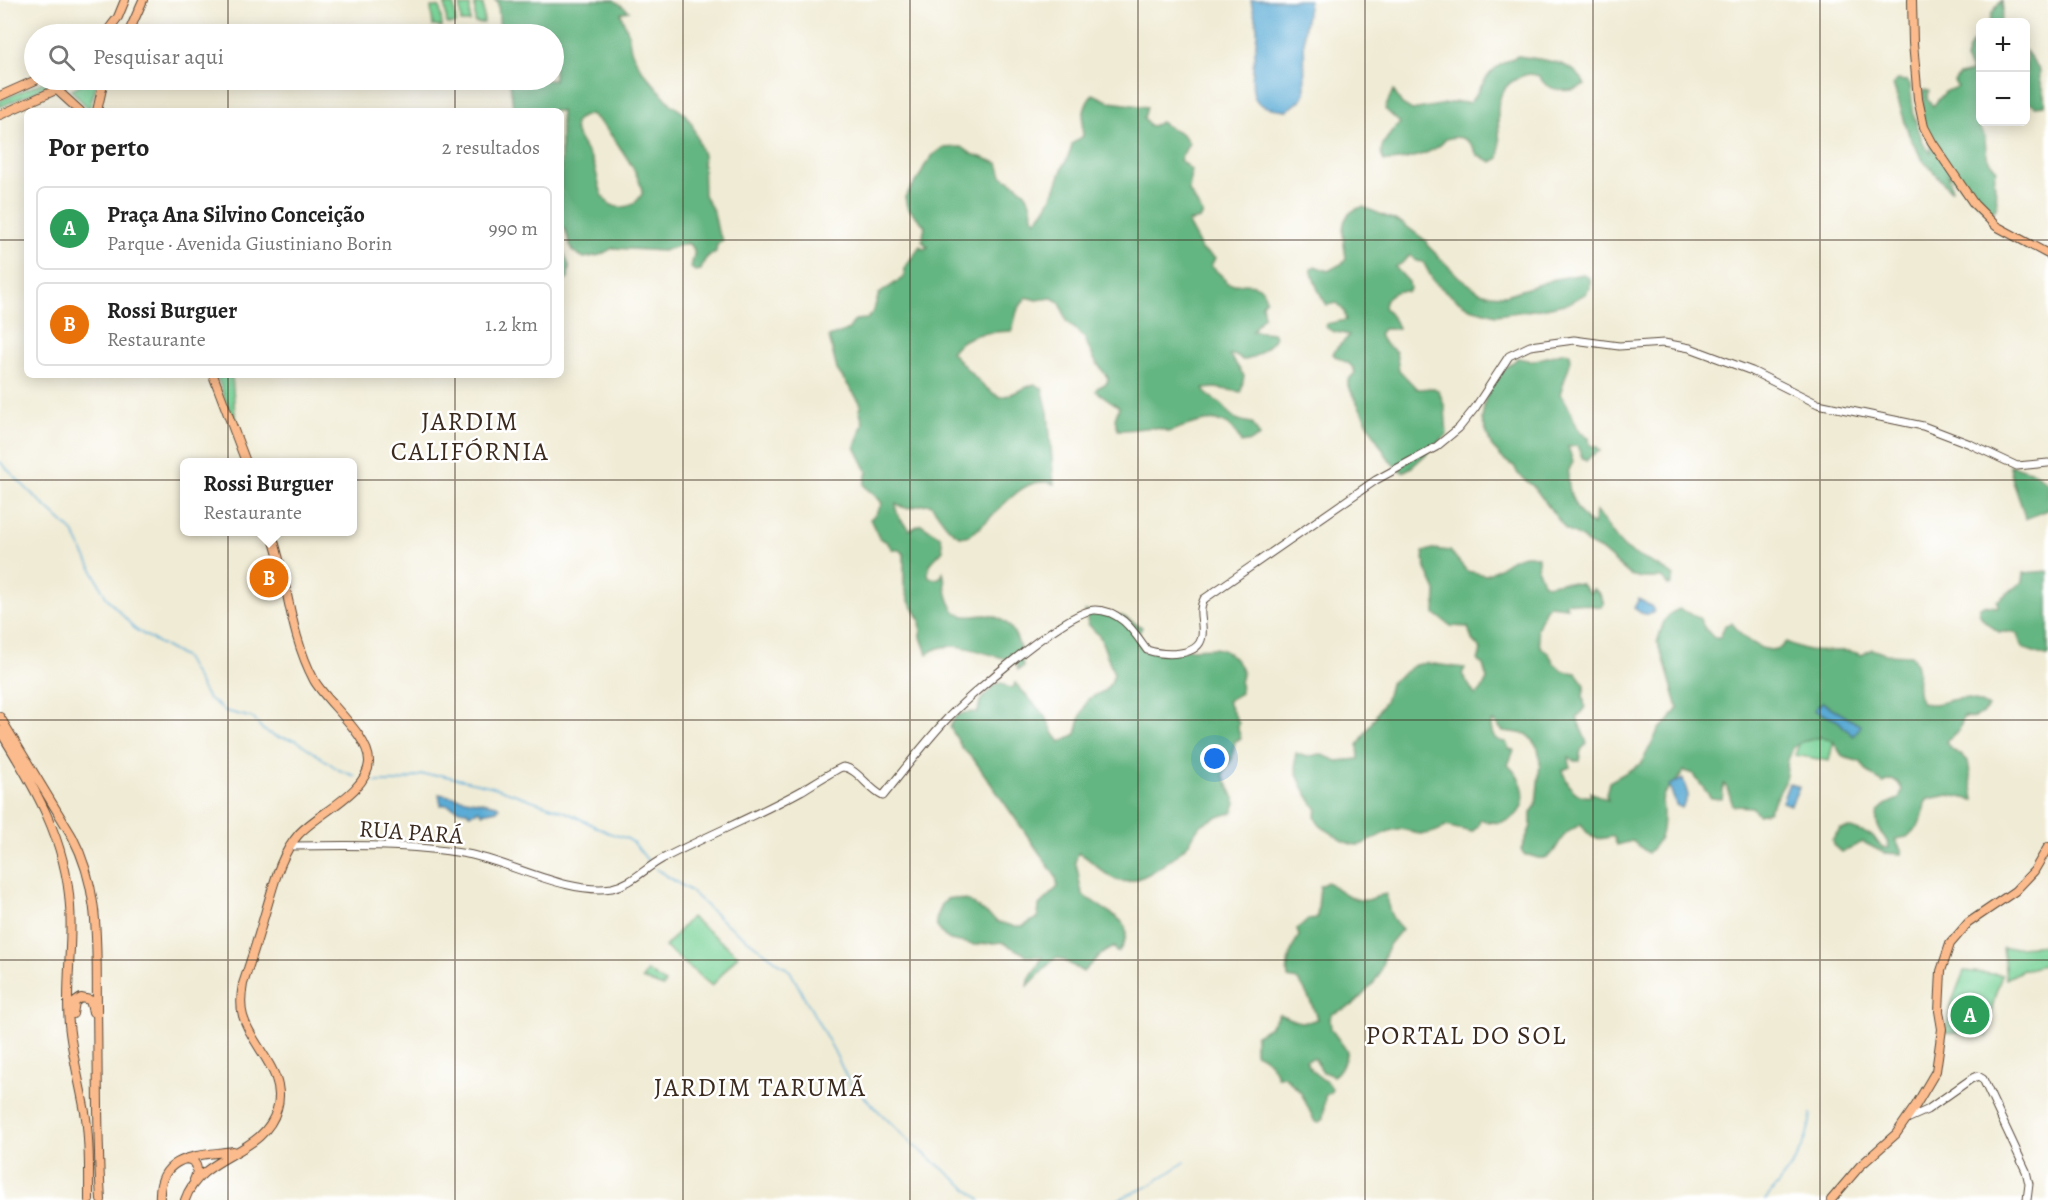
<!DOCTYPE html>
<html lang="pt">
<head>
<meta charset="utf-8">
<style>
  :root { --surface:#fff; --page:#f2f2f2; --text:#222; --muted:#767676; --line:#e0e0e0; --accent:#d93025 }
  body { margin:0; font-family:Alegreya,serif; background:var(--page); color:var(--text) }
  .controls { position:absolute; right:18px; top:18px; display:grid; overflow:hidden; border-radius:9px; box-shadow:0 3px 15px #0003 }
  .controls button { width:54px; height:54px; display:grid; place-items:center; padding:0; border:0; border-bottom:2px solid var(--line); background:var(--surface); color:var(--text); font:30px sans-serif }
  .you { position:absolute; left:1215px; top:759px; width:21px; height:21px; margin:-15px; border:4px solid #fff; border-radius:50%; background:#1a73e8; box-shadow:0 0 0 9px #1a73e833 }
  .badge { display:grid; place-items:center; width:39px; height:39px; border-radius:50%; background:var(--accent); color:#fff; font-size:20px; font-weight:700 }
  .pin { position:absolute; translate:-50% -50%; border:3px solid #fff; box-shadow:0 2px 6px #0006 }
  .popup { position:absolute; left:180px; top:458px; width:177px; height:78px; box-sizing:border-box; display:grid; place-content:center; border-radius:9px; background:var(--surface); filter:drop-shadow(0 2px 4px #0005); font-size:20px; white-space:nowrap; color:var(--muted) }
  .popup b { font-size:22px; color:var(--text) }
  .popup::after { content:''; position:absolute; left:50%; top:100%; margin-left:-12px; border:12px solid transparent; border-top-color:var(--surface) }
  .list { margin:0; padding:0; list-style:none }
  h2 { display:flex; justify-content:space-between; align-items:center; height:78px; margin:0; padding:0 24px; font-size:26px }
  h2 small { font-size:20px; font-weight:400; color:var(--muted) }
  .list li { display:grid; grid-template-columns:39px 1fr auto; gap:18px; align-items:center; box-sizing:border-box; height:84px; margin:0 12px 12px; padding:0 12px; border:2px solid var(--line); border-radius:9px }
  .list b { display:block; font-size:22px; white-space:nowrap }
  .list p { margin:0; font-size:20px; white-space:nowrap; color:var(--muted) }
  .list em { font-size:20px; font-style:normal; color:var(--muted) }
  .icon { flex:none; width:33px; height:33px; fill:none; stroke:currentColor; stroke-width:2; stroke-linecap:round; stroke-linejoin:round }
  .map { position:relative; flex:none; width:2048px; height:1200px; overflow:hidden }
  .search { position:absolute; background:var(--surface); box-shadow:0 3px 15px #0003; left:24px; top:24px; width:540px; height:66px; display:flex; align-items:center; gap:15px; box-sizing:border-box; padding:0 21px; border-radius:33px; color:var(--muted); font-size:22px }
  .panel { position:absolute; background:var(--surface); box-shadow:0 3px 15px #0003; left:24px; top:108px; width:540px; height:270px; border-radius:9px }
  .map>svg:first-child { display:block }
  .green { fill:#7ad399; stroke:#5a7e5c; stroke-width:1.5 }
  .forest { fill:#63b581; stroke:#4f7050; stroke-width:1.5; fill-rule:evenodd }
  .water { fill:#5aabd5; stroke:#4a6a7a; stroke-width:1.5 }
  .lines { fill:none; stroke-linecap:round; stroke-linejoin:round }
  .stream { stroke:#5aabd5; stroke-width:1.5 }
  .minor-casing { stroke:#564739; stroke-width:9 }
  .major-casing { stroke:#564739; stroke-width:10 }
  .minor { stroke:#fff; stroke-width:7 }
  .major { stroke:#fbbb8c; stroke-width:8 }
  .grid { fill:none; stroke:#3b2a1e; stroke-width:1.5; stroke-opacity:0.55 }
  .labels { text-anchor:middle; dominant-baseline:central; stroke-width:5; stroke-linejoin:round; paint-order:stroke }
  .street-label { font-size:24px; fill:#3b2a1e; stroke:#fff }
  .neighbourhood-label { font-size:26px; letter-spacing:1.5px; fill:#3b2a1e; stroke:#fff }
</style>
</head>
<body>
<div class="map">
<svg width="2048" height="1200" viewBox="0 0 2048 1200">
  <rect width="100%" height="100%" fill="#fff"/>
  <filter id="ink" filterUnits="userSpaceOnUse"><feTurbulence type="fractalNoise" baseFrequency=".0167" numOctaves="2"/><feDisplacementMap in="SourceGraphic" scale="12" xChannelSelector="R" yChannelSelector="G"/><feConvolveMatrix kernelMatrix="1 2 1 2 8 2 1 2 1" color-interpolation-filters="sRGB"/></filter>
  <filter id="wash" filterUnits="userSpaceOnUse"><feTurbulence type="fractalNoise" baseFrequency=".008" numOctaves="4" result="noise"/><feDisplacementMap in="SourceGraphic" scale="24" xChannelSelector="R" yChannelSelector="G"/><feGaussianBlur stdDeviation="1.35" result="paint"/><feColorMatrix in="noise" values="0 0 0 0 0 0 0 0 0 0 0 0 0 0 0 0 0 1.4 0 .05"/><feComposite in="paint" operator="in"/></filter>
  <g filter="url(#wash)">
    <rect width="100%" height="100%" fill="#f0ebd4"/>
    <!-- green -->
    <path class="green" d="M475,4H483L484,23H475Z
      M445,5H454L456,24H447Z
      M460,6H470V22H461Z
      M431,7H440L442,27L433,26Z
      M48,80H61L0,107V101Z
      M88,80H98L89,109L71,90Z
      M217,377H232L236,426Z
      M1803,733L1834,739L1829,761L1795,755Z
      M691,917L738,955L712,986L665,947Z
      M2047,945L2048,964L2023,970L2006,979L2003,948Z
      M647,971L665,983L663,987L642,979Z
      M1964,971L2002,975L1995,995L1987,1036L1945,1032L1953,999Z"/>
    <!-- forest -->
    <path class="forest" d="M495,0H614L629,11L621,13V15L628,32L631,50L641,69L671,104L685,114L692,124L703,155L704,195L714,212L718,232L723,240L717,245L716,252C706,256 704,260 701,270L695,271L691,268C692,257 700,250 687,243L663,251L613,248L600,255L584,258L572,251L565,229L561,227V111H513C513,100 510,90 510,80H554V34H500L498,3ZM590,114C606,124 643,176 642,194C638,201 633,206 624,207C595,210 601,173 591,158C586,149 573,135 575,124C576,118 585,116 590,114Z
      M2002,0L2003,11L2001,22H1989L1992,13Z
      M1980,33V114C1972,125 1984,129 1985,139C1987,156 1984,156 1997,170C1988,185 2006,204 1990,215L1948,174L1952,190L1949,189L1922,159L1909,135L1893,84L1898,80L1907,81L1910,84L1914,117L1924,145L1931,153V146L1922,125L1923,92L1925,90L1929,91L1927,99L1933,106L1946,91L1958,87L1954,82L1959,75L1972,72L1965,60L1968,49Z
      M2026,51L2040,70C2037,82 2048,92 2045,105L2035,106L2026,99Z
      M1518,56C1542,60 1575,60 1585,85C1570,94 1547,92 1539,76C1530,73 1524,74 1516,79C1485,96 1504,132 1499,158L1492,162L1477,155C1472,140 1461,134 1446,139C1434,155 1403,161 1384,161C1375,146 1391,134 1400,123L1385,109L1393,90L1402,104L1412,110L1456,102L1469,103C1477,95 1480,87 1486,79C1494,67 1506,61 1518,56Z
      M1093,94L1110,102L1147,107L1144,118L1149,125L1152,126L1161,122C1172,132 1180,127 1189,143L1180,160L1191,170L1189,191L1203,214L1200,219L1188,222C1191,233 1199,240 1201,250L1215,258L1211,266L1222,276L1227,283C1239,287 1251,280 1262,289L1266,299L1262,304L1264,316L1252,331L1273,333L1275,336C1273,344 1252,361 1243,360C1241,360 1236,356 1234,355H1230L1244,376L1241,392L1215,388L1203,389C1207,397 1211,396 1217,401C1234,413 1225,419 1252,423L1260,436L1251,441L1241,443C1227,406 1194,424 1168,432C1155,423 1133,431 1118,430L1115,419L1119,407L1096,391L1097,388L1107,383L1108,378L1094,359L1084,337L1066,321L1062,307L1059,302L1052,298L1036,300L1026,297L1017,311L1012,331C990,332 966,332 951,352C964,365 985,391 1000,397L1009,395L1034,384L1042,388L1048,412L1054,484C1015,467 980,548 958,535C944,527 940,514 930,504C917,503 908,514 896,503C895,515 902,522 910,530L921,524L941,537L943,550C936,559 925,564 929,577L936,579L941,577L943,572C946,584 945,596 952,607C960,621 973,615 986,615C1013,617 1021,643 1023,667L1018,670L1016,663L1012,660C986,656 951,635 927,654L921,637L920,619L909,601L904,585V554L899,550L892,549L887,542L879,538L870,519L875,515L882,504C879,496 869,493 864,485L867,471L855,447L863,423L859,409L861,407L860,402L837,370L829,337L848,330L855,320L867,319L873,312L879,294L904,277L905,267L920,246L923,249L928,247L922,241L925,226L907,207L905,197L921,174L924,167L933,155L942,148L962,147L972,154L998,163L1002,176C1021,187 1032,193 1032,217L1036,220C1052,204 1055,187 1063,167C1067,159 1071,153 1072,144L1083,136C1081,122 1083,105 1093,94Z
      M1363,207L1402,223L1426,241L1427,245L1459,277L1480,292L1488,294L1506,295L1555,279L1583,274L1590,279V288L1585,294L1569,303L1541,309L1496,315L1470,308L1455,299L1434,282L1423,262L1416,261L1410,255L1401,264L1395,267L1409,282L1410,289L1408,292C1397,289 1385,294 1384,307L1395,321L1398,329H1383L1379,334C1382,345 1389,345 1396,352L1399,370L1417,389L1434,388L1439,391L1445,408L1447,435L1412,467L1403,472C1388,469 1358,402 1348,386V380L1355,373C1353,361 1340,362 1333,354C1336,345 1345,343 1349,335L1332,331L1326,327V324L1346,320L1344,311L1337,303L1327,305C1319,294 1314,282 1311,269L1315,266L1328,271L1343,263L1346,259C1344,239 1335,213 1363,207Z
      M561,245L569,266L568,278L561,285Z
      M1565,352L1570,354L1571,360L1560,394C1573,406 1572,431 1589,438L1590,445L1597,447L1600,451L1592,455L1586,461L1583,459L1577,446L1568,447L1573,461C1572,465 1568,470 1568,474C1568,494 1576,514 1593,525L1596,511C1606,523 1613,537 1625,548C1640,560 1660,564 1674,576L1671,585H1668L1662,578H1642L1630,575L1601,550L1587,543L1581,537L1566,530L1534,487L1518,474L1514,466L1504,460L1492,447L1482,420L1485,399L1492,385L1503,370L1518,358L1532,361Z
      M2010,465L2034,472L2048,483V510L2025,519C2022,501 2011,484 2010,465Z
      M1433,549L1450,551L1467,571L1486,575C1504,568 1516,549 1538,557V570L1543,583L1547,585L1561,582L1581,584L1590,593L1593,589C1599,592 1602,598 1604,604L1601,607L1568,602L1565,603L1567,607L1549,605L1545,610L1537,630L1540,646L1549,654L1554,663L1563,671L1576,673L1585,685L1583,696L1585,707L1577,718L1587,743L1581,750L1579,761H1574L1569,757L1570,767L1563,770C1566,783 1575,799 1591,796L1590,792L1608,800L1606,795L1609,782L1641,764L1659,729L1669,721L1678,708L1665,663L1657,643L1664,621L1671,613L1679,609L1699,617L1704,627L1714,638H1720L1725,625L1732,623L1743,637L1761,648L1771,650L1780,648L1786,642C1795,646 1804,650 1814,651C1831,653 1846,647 1862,655L1872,649L1885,654L1911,655C1924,669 1912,687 1922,703C1946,709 1956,687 1988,707C1983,715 1972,720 1964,716L1959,730L1946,741C1949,752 1962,753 1968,761L1974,800L1949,795L1928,799L1925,803L1923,815L1918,826L1907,837L1895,839L1902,852L1901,854L1884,853L1863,842L1841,852L1833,845L1832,840L1840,829L1851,828L1873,836L1882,848H1889C1888,839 1881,835 1878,826C1872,810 1887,803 1899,799L1902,790C1898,780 1893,777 1884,783C1873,778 1866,772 1861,762L1843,757L1833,741L1827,738L1821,737L1802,742L1793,748L1788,760L1785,782L1768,812L1758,814L1752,807L1734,806C1729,799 1730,789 1724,784L1722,799L1711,798L1693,774L1684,771C1679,782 1666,787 1663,796C1661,801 1663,806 1663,811C1663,830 1663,839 1648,853L1632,841L1617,845L1613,836C1596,841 1591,840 1581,824C1576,828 1569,830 1565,835C1557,842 1556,856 1543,858C1537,860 1532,854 1525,855L1521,850L1531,826V813L1536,805L1540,763L1538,748L1527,734L1503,731L1494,722H1491C1491,734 1493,741 1506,742L1509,749L1514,750L1508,765C1538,792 1523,833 1480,820L1478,826L1472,832L1445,826C1439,832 1424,836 1415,833C1410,832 1404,828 1398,829C1369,833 1366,859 1334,835C1325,828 1319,828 1315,817L1317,810C1307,795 1291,772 1296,753L1306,757L1320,754L1337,761L1359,759L1358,745L1386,699L1390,684L1394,680L1415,665L1426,663L1465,668L1462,674L1475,695L1481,691L1487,679L1483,665L1478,661L1481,650L1472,640L1468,627L1451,626L1435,614L1436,591L1426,569L1423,552Z
      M2048,571V657L2022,648L2017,634L2013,632H1999C1991,626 1978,619 1979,608L1983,605L1998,607L1997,601L2023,581L2024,573Z
      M1085,611L1122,616L1142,627L1139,633L1146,651L1215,648C1229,650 1236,659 1243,671L1240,682L1241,693L1227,701L1239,723L1238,729L1241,739L1235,741L1232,759L1223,774L1236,803L1233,812C1222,816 1207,819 1199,827C1194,832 1193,838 1189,843C1177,856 1139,886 1120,881C1103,877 1090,856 1078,853L1075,862C1080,872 1078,886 1083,894C1085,899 1090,899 1094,902C1113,917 1139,921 1119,952H1116L1115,947C1102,951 1092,963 1083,972L1062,959L1055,958L1028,986C1028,974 1039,968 1042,957L1028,956L1002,942L975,945L950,940L944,936L937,927L936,920L942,904L947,899L952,898L969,901L998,922L1013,926H1023L1038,918L1039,905L1058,887L1056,877L1043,858L975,761L962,748L950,727C954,713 964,712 978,712L980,701L996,684L1002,683L1007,687L1013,688L1015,683L1046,717L1054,734L1060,742L1076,734L1081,715L1088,699L1104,691L1111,683L1114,674L1100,637L1088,624Z
      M1327,882C1339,889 1352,902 1367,900C1373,899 1379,895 1386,894C1389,912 1390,917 1402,929L1388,946L1379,974L1373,984L1353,1005L1332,1014L1330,1018L1331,1029L1347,1051C1345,1060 1341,1071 1333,1076L1323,1072L1314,1058L1306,1060C1311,1076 1323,1076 1332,1088L1331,1092L1325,1096L1323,1119L1318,1123L1315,1122L1301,1093L1284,1076H1277C1273,1065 1266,1057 1255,1053V1036L1270,1027L1279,1014C1293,1020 1302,1026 1317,1019C1315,1011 1304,985 1297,980C1295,979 1290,979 1288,978C1286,963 1291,948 1299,936L1297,929L1308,919L1317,918L1320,886Z"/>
    <!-- water -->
    <path class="water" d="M1251,0H1309L1304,33L1305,93L1301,100L1288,110C1278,109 1264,109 1257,101C1246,89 1258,44 1257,28C1256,18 1252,9 1251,0Z
      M1639,599L1652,607L1654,612C1646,617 1641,613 1634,608Z
      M1822,702L1861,726L1853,736L1838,721L1814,710Z
      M1683,779L1688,795L1682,808L1676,805L1669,785Z
      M1789,783L1799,787L1791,805L1782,802Z
      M439,794L497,805L499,807L497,810L482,813L479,810L469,814L467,811C457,812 451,803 441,805Z"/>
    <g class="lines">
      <!-- stream -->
      <path class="stream" d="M0,462L30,492L73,532L106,597L136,630L185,658L207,697L225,711L253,718L263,730L277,737L296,740L339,770L355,776
        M375,782H397L422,775H441L494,787L566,812L609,833L626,838L634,843L648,861
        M656,869L689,890L725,923L790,971L834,1051L849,1082L910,1142L981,1200
        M1117,1200L1149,1186L1185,1162
        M1765,1200C1788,1171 1807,1153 1811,1114"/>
    </g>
  </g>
  <g filter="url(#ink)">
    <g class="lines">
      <!-- minor casing -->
      <g class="minor-casing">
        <path id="minor" d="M290,846C347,845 411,844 467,854C511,862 567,895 612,888C632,884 645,868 662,859C708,835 756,816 801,791C808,787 839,767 843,767C857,768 869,790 883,796C903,771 923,745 945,721C966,698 1067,610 1095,610C1121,610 1134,632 1147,650C1162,655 1199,658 1202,636C1204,622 1197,612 1204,599L1376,480L1436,447L1459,428L1475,408L1509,356L1530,346L1574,340L1619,346L1664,343L1690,348L1752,371L1818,404L1923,426L1970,444L2017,466L2048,463
          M1907,1119L1927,1110L1971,1079L1978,1076L1983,1079L2026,1171L2029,1184L2027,1200"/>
      </g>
      <!-- major casing -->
      <g class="major-casing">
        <path id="major" d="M1912,0L1913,43L1918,99L1924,127L1932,142L1974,204L1996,226L2048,254
          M105,34L118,17L125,0
          M128,34L143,0
          M46,80L80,111
          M0,96L36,80
          M97,111L104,80
          M0,115L78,80
          M213,375L246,462
          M0,717L72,836C101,891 96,946 97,1006C98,1071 97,1136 101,1200
          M0,731C34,786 66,839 70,906C73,945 65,985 69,1024C72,1056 81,1087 86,1118C90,1146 89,1173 89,1200
          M73,1014L75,1002L81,998L90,1000L93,1012
          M186,1159L193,1161C199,1167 197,1173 194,1180
          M160,1200C157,1153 201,1156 233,1151
          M185,1200C201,1153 264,1156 277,1109C288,1073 252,1048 243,1016C240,1006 241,995 243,984C251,960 259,935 266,910C274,884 280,856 298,835C316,814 368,792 369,762C370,736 326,702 314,680C289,633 288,580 271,532
          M1831,1200L1860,1166L1896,1134L1916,1105L1936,1071L1942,1029L1939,1011L1941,971L1950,944L1968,923L2015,891L2034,871L2048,847"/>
      </g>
      <!-- minor -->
      <use href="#minor" class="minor"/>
      <!-- major -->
      <use href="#major" class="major"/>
    </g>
  </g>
  <!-- grid -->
  <path class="grid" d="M228,0V34M455,0V34M683,0V1200M910,0V1200M1138,0V1200M1365,0V1200M1593,0V1200M1820,0V1200M228,80V111M455,80V111M0,240H27M561,240H2048M228,375V1200M455,375V1200M0,480H2048M0,720H2048M0,960H2048"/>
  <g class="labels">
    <!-- street labels -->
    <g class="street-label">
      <text transform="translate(411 832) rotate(4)">RUA PARÁ</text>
    </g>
    <!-- neighbourhood labels -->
    <g class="neighbourhood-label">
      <text x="470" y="421">JARDIM<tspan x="470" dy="30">CALIFÓRNIA</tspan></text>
      <text x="1466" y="1035">PORTAL DO SOL</text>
      <text x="760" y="1087">JARDIM TARUMÃ</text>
    </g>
  </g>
</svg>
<div class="controls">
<button>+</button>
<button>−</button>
</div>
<div class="you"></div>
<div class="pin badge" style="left:1970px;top:1015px;background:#2e9e5b">A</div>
<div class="pin badge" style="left:269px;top:578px;background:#e8710a">B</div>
<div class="popup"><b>Rossi Burguer</b>Restaurante</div>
<div class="search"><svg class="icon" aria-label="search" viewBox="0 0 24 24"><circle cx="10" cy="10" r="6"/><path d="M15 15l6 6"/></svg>Pesquisar aqui</div>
<section class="panel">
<h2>Por perto<small>2 resultados</small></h2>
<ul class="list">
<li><span class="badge" style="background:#2e9e5b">A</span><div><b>Praça Ana Silvino Conceição</b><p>Parque · Avenida Giustiniano Borin</p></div><em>990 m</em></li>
<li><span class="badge" style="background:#e8710a">B</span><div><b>Rossi Burguer</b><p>Restaurante</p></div><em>1.2 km</em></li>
</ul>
</section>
</div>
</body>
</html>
